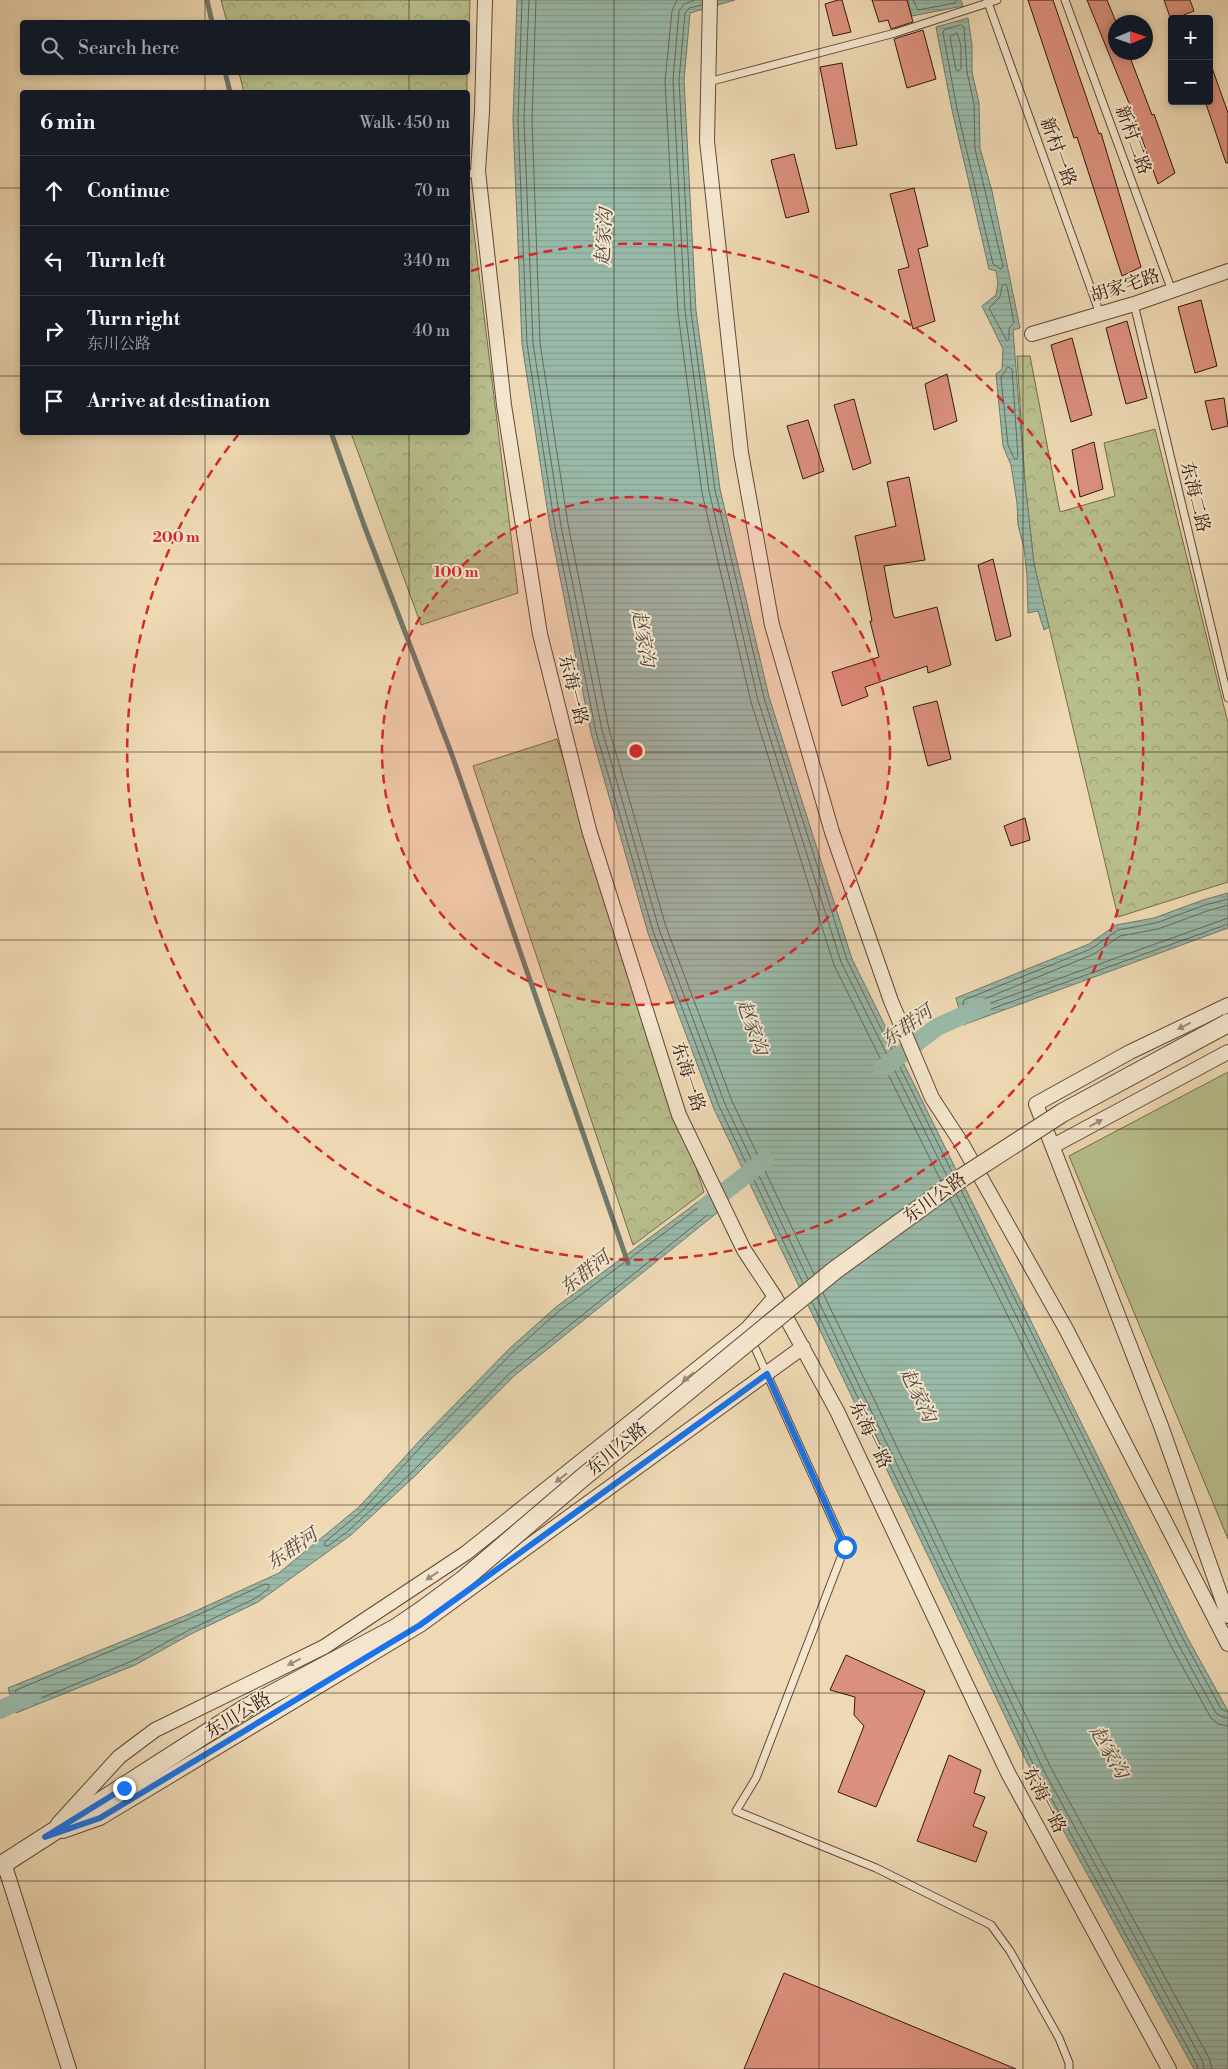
<!DOCTYPE html>
<html lang="en">
<head>
<meta charset="utf-8">
<style>
  :root { --surface:#171b24; --page:#20242c; --text:#f1f3f6; --muted:#9ea1a6; --line:#363941 }
  body { margin:0; font-family:"Libre Bodoni","Noto Serif SC",serif; background:var(--page); color:var(--text) }
  .controls { position:absolute; right:15px; top:15px; display:grid; overflow:hidden; border-radius:5px; box-shadow:0 2px 8px #0003 }
  .controls button { width:45px; height:45px; display:grid; place-items:center; padding:0; border:0; border-bottom:1px solid var(--line); background:var(--surface); color:var(--text); font:25px sans-serif }
  .compass { position:absolute; left:1108px; top:15px; width:45px; height:45px; border-radius:50%; background:var(--surface); box-shadow:0 2px 8px #0003; rotate:88deg }
  .stop { position:absolute; width:15px; height:15px; margin:-11px; border:4px solid #1a73e8; border-radius:50%; background:#fff }
  .stop.end { background:#1a73e8; border-color:#fff; box-shadow:0 1px 5px #0008 }
  .list { margin:0; padding:0; list-style:none }
  h2 { display:flex; justify-content:space-between; align-items:center; height:65px; margin:0; padding:0 20px; font-size:21px }
  h2 small { font-size:16px; font-weight:400; color:var(--muted) }
  .list li { display:grid; grid-template-columns:32px 1fr auto; gap:15px; align-items:center; box-sizing:border-box; height:70px; padding:0 20px; border-top:1px solid var(--line) }
  .list b { display:block; font-size:19px; white-space:nowrap }
  .list p { margin:0; font-size:16px; white-space:nowrap; color:var(--muted) }
  .list em { font-size:16px; font-style:normal; color:var(--muted) }
  .icon { flex:none; width:28px; height:28px; fill:none; stroke:currentColor; stroke-width:2; stroke-linecap:round; stroke-linejoin:round }
  .map { position:relative; flex:none; width:1228px; height:2069px; overflow:hidden }
  .search { position:absolute; background:var(--surface); box-shadow:0 2px 8px #0003; left:20px; top:20px; width:450px; height:55px; display:flex; align-items:center; gap:12px; box-sizing:border-box; padding:0 18px; border-radius:5px; color:var(--muted); font-size:19px }
  .panel { position:absolute; background:var(--surface); box-shadow:0 2px 8px #0003; left:20px; top:90px; width:450px; height:345px; border-radius:5px }
  .map>svg:first-child { display:block }
  .forest { fill:url(#forest-crowns); stroke:#756b4c }
  .park { fill:#b8bf8d; stroke:#756b4c }
  .water { fill:url(#water-rules); stroke:#70796a }
  .lines { fill:none; stroke-linecap:round; stroke-linejoin:round }
  .shore { stroke:#66685a; stroke-width:1 }
  .stream { stroke:#70796a; stroke-width:5 }
  .canal { stroke:#9abaa9; stroke-width:18 }
  .building { fill:#dc917f; stroke:#32170c }
  .service-casing { stroke:#614836; stroke-width:9 }
  .minor-casing { stroke:#614836; stroke-width:16 }
  .tertiary-casing { stroke:#614836; stroke-width:20 }
  .service { stroke:#f4e6ce; stroke-width:7 }
  .minor { stroke:#f4e6ce; stroke-width:14 }
  .tertiary { stroke:#f4e6ce; stroke-width:18 }
  .tertiary-bridge-casing { stroke:#614836; stroke-width:20; stroke-linecap:butt }
  .tertiary-bridge { stroke:#f4e6ce; stroke-width:18 }
  .oneway { fill:#9d8977 }
  .route { stroke:#1a73e8; stroke-width:6 }
  .grid { fill:none; stroke:#32170c; stroke-width:1; stroke-opacity:0.55 }
  .ring { fill:none; stroke:#d62828; stroke-width:2.5; stroke-dasharray:9 6 }
  .labels { text-anchor:middle; dominant-baseline:central; stroke-width:4; stroke-linejoin:round; paint-order:stroke }
  .street-label { font-size:18px; fill:#32170c; stroke:#f4e6ce }
  .water-label { font-size:19px; font-style:italic; fill:#51483b; stroke:#f4e6ce }
  .centre { fill:#d62828; stroke:#f4e6ce; stroke-width:2.5 }
  .ring-label { font-size:15px; text-anchor:middle; font-weight:bold; fill:#d62828; stroke:#f4e6ce; stroke-width:4; stroke-linejoin:round; paint-order:stroke }
</style>
</head>
<body>
<div class="map">
<svg width="1228" height="2069" viewBox="0 0 1228 2069">
  <defs>
    <pattern id="forest-crowns" width="20" height="18" patternUnits="userSpaceOnUse" patternTransform="scale(1.25)"><rect width="20" height="18" fill="#b8bf8d"/><path d="M2 6a3 3 0 1 1 6 0M12 15a3 3 0 1 1 6 0" fill="none" stroke="#9fa378"/></pattern>
    <pattern id="water-rules" width="6" height="5" patternUnits="userSpaceOnUse" patternTransform="scale(1.25)"><rect width="6" height="5" fill="#9abaa9"/><path d="M0 2.5h6" fill="none" stroke="#859f90"/></pattern>
  </defs>
  <rect width="100%" height="100%" fill="#eed9b4"/>
  <filter id="stains"><feTurbulence type="fractalNoise" baseFrequency=".004" numOctaves="4"/><feColorMatrix values="0 0 0 0 .2 0 0 0 0 .09 0 0 0 0 .02 0 0 0 .5 -.17"/></filter>
  <radialGradient id="worn" r=".72"><stop offset=".6" stop-color="#630" stop-opacity="0"/><stop offset="1" stop-color="#630" stop-opacity=".3"/></radialGradient>
  <!-- forest -->
  <path class="forest" d="M221,0H470L468,69V22H227Z
    M239,73H467V92H244Z
    M468,184L518,593L421,625L351,433L468,432Z
    M1017,356H1030L1060,512L1115,496L1104,443L1155,429L1228,723V882L1118,917L1034,564L1025,483Z
    M557,739L704,1192L633,1245L473,766Z"/>
  <!-- park -->
  <path class="park" d="M1228,1072V1539L1069,1156Z"/>
  <!-- water -->
  <path class="water" d="M517,0H735L690,13L684,80L696,311L720,489L769,697L852,959L1187,1637L1228,1711V2069H1194L1034,1777L714,1109L648,933L591,733L550,527L522,344L513,120Z
    M908,0H961L963,6L912,16Z
    M968,18L972,45V72L979,103L980,148L992,191L1020,328L1013,330L1025,483L1034,564L1049,627L1044,630L1038,611L1028,613L1027,575L1024,548L1018,525L1017,503L1011,465L1003,446L996,374L1002,369L1003,349L982,306L996,295L998,283L996,271L989,269L952,110L936,27Z
    M1228,893V928L963,1025L956,998L1089,944L1116,925L1154,918L1203,900Z
    M710,1193L718,1212L514,1376L416,1475L351,1535L258,1602L191,1634L135,1665L16,1713L8,1688L189,1614L279,1573L359,1507L423,1437L509,1349L556,1307Z"/>
  <g class="lines">
    <!-- shore -->
    <path class="shore" d="M522,0L518,120L527,344L555,527L596,732L653,931L719,1106L803,1283
      M529,0L524,120L533,343L561,526L602,730L659,929L725,1104L808,1279
      M536,0L532,120L540,343L568,524L609,729L666,927L732,1101L814,1274
      M677,0L672,11L665,81L678,313L702,493L751,702L834,965L941,1181
      M695,0L684,4L679,11L673,80L685,311L709,491L758,700L841,962L947,1176
      M913,0L918,10L955,3L957,0
      M702,5L689,8L685,13L679,80L691,311L715,490L764,698L847,960L952,1172
      M961,25L964,27L967,72L974,104L975,149L1002,262L1003,267L1001,269L993,264L957,109L943,33L944,30Z
      M957,33L961,46V69L958,71L956,70L950,37Z
      M1005,284L1007,286L1014,323L1009,328V339L1007,341L989,308L1000,297L1002,286Z
      M1008,367L1012,369L1018,457L1016,459L1014,458L1008,445L1001,378Z
      M1228,899L1205,905L1156,923L1118,930L1091,949L964,1000L963,1003L966,1016L969,1017L1228,924
      M1228,905L1207,911L1158,929L1120,936L1094,954L972,1004L970,1007L974,1009L1228,918
      M961,1190L1183,1639L1221,1709L1228,1712
      M956,1194L1177,1642L1216,1713L1222,1717L1228,1718
      M950,1199L1171,1646L1211,1718L1218,1724L1228,1726
      M705,1203L709,1204L711,1212L511,1372L412,1472L348,1531L328,1546L324,1545L325,1542L362,1511L427,1440L512,1353L559,1311Z
      M823,1293L1051,1768L1209,2058L1212,2069
      M817,1298L1044,1771L1203,2062L1204,2069
      M812,1302L1038,1774L1197,2065L1198,2069
      M266,1584L269,1585V1588L256,1598L189,1630L132,1661L22,1706L19,1704L15,1693L16,1690L191,1618Z"/>
    <!-- stream -->
    <path class="stream" d="M207,0L212,22
      M225,72L230,92
      M331,432L364,525L452,755L628,1263"/>
    <!-- canal -->
    <path class="canal" d="M882,1069L937,1027L982,1007
      M706,1206L765,1160
      M0,1710L34,1693"/>
  </g>
  <!-- building -->
  <path class="building" d="M838,0H842L851,32L833,36L825,4Z
    M872,0H907L913,22L891,29L888,20L879,22Z
    M1028,0H1053L1099,134L1101,133L1141,267L1122,276L1077,137L1074,138Z
    M1087,0H1107L1116,22V52H1128L1152,115L1154,114L1175,173L1158,184L1131,108Z
    M1164,0H1190L1194,11L1171,20Z
    M923,30L936,79L907,88L894,39Z
    M842,63L857,145L836,149L820,67Z
    M1211,65L1228,113V163H1226L1205,101H1209V66Z
    M794,154L809,212L786,218L771,160Z
    M914,188L928,246L918,249L935,321L913,329L898,270L909,267L890,194Z
    M1201,300L1217,366L1195,373L1178,307Z
    M1127,321L1147,398L1126,404L1106,328Z
    M1072,338L1092,415L1071,422L1051,345Z
    M947,374L957,421L934,430L925,384Z
    M1224,398L1228,426L1212,430L1205,401Z
    M854,399L871,463L853,470L834,405Z
    M808,420L824,471L803,479L787,426Z
    M1094,442L1103,489L1080,497L1072,450Z
    M909,477L925,560L884,566L893,615L895,618L937,607L951,665L928,673L927,666L865,687L868,696L842,706L832,672L879,657L870,621H872L855,536L896,526L887,482Z
    M993,559L1011,636L996,641L978,565Z
    M937,701L951,759L928,766L913,707Z
    M1025,818L1030,840L1011,846L1004,826Z
    M846,1655L925,1691L876,1807L838,1792L864,1726L854,1715L855,1697L830,1690Z
    M949,1755L981,1770L974,1793L985,1797L973,1826L987,1832L976,1862L917,1841Z
    M784,1973L1016,2069H744Z"/>
  <g class="lines">
    <!-- service casing -->
    <g class="service-casing">
      <path id="service" d="M987,0L1100,314
        M1065,0L1172,291
        M708,82L895,33L997,0
        M468,175L478,171
        M1134,304L1228,698
        M751,1339L845,1547L756,1778L736,1811L876,1868L991,1925L1010,1951L1059,2038L1069,2063V2069"/>
    </g>
    <!-- minor casing -->
    <g class="minor-casing">
      <path id="minor" d="M485,0L482,112L478,171L504,405L540,634L589,830L679,1115L744,1250L775,1297L837,1411L1008,1773L1169,2069
        M710,0L707,141L741,453L772,625L832,832L891,1001L932,1098L962,1144L1066,1329L1228,1644
        M1032,334L1134,304L1228,271
        M1228,1005L1130,1052L1036,1104L1161,1426L1228,1616
        M1053,1146L1228,1052
        M58,1824L119,1757L155,1730L324,1647L466,1553L747,1329L775,1297
        M63,1831L100,1818L420,1625L803,1347
        M4,1863L69,2069"/>
    </g>
    <!-- tertiary casing -->
    <g class="tertiary-casing">
      <path id="tertiary" d="M0,1866L246,1708L396,1628L421,1611"/>
    </g>
    <!-- service -->
    <use href="#service" class="service"/>
    <!-- minor -->
    <use href="#minor" class="minor"/>
    <!-- tertiary -->
    <use href="#tertiary" class="tertiary"/>
    <!-- tertiary-bridge casing -->
    <g class="tertiary-bridge-casing">
      <path id="tertiary-bridge" d="M421,1611L463,1580L581,1479L835,1270L963,1177L1062,1113L1228,1023"/>
    </g>
    <!-- tertiary-bridge -->
    <use href="#tertiary-bridge" class="tertiary-bridge"/>
  </g>
  <!-- one-way arrows -->
  <defs><path id="oneway-solid" d="M-6-.8H1V-3.2L6.5 0L1 3.2V.8H-6Z" transform="scale(1.25)"/></defs>
  <g class="oneway">
    <use href="#oneway-solid" transform="translate(1184 1026) rotate(154)"/>
    <use href="#oneway-solid" transform="translate(1096 1123) rotate(-28)"/>
    <use href="#oneway-solid" transform="translate(688 1377) rotate(141)"/>
    <use href="#oneway-solid" transform="translate(561 1478) rotate(142)"/>
    <use href="#oneway-solid" transform="translate(432 1576) rotate(146)"/>
    <use href="#oneway-solid" transform="translate(294 1662) rotate(154)"/>
  </g>
  <g class="lines">
    <!-- route -->
    <path class="route" d="M124,1788L45,1837L100,1818L420,1625L767,1374L845,1547"/>
  </g>
  <!-- grid -->
  <path class="grid" d="M205,0V22M409,0V22M614,0V2069M819,0V2069M1023,0V2069M205,72V92M409,72V92M0,188H22M468,188H1228M0,376H22M468,376H1228M205,432V2069M409,432V2069M0,564H1228M0,752H1228M0,940H1228M0,1129H1228M0,1317H1228M0,1505H1228M0,1693H1228M0,1881H1228"/>
  <!-- distance rings -->
  <circle cx="636" cy="751" r="254" fill="#d62828" fill-opacity=".12"/>
  <g class="ring">
    <circle cx="636" cy="751" r="254"/>
    <path d="M471 271A508 508 0 1 1 238 435"/>
  </g>
  <g class="labels">
    <!-- street labels -->
    <g class="street-label">
      <text transform="translate(1133 140) rotate(70)">新村二路</text>
      <text transform="translate(1058 152) rotate(70)">新村一路</text>
      <text transform="translate(1125 286) rotate(-18)">胡家宅路</text>
      <text transform="translate(1195 497) rotate(76)">东海二路</text>
      <text transform="translate(573 690) rotate(76)">东海一路</text>
      <text transform="translate(688 1077) rotate(72)">东海一路</text>
      <text transform="translate(935 1198) rotate(-36)">东川公路</text>
      <text transform="translate(870 1435) rotate(64)">东海一路</text>
      <text transform="translate(617 1449) rotate(-40)">东川公路</text>
      <text transform="translate(238 1715) rotate(-31)">东川公路</text>
      <text transform="translate(1044 1800) rotate(62)">东海一路</text>
    </g>
    <!-- water labels -->
    <g class="water-label">
      <text transform="translate(604 237) rotate(-87)">赵家沟</text>
      <text transform="translate(643 638) rotate(80)">赵家沟</text>
      <text transform="translate(907 1026) rotate(-35)">东群河</text>
      <text transform="translate(752 1027) rotate(71)">赵家沟</text>
      <text transform="translate(585 1273) rotate(-38)">东群河</text>
      <text transform="translate(918 1395) rotate(64)">赵家沟</text>
      <text transform="translate(292 1549) rotate(-34)">东群河</text>
      <text transform="translate(1109 1752) rotate(60)">赵家沟</text>
    </g>
  </g>
  <circle cx="636" cy="751" r="8" class="centre"/>
  <g class="ring-label">
    <text x="176" y="542">200 m</text>
    <text x="456" y="577">100 m</text>
  </g>
  <rect width="100%" height="100%" filter="url(#stains)"/>
  <rect width="100%" height="100%" fill="url(#worn)"/>
</svg>
<div class="controls">
<button>+</button>
<button>−</button>
</div>
<svg class="compass" viewBox="-18 -18 36 36"><path d="M0-13l5 13h-10z" fill="#e53935"/><path d="M0 13l5-13h-10z" fill="#9ea1a6"/></svg>
<div class="stop" style="left:845px;top:1547px"></div>
<div class="stop end" style="left:124px;top:1788px"></div>
<div class="search"><svg class="icon" aria-label="search" viewBox="0 0 24 24"><circle cx="10" cy="10" r="6"/><path d="M15 15l6 6"/></svg>Search here</div>
<section class="panel">
<h2>6 min<small>Walk · 450 m</small></h2>
<ul class="list">
<li><svg class="icon" aria-label="ahead" viewBox="0 0 24 24"><path d="M12 20V5M6 11l6-6 6 6"/></svg><div><b>Continue</b></div><em>70 m</em></li>
<li><svg class="icon" aria-label="left" viewBox="0 0 24 24"><path d="M17 20v-9H6M10 6l-5 5 5 5"/></svg><div><b>Turn left</b></div><em>340 m</em></li>
<li><svg class="icon" aria-label="right" viewBox="0 0 24 24"><path d="M7 20v-9h11M14 6l5 5-5 5"/></svg><div><b>Turn right</b><p>东川公路</p></div><em>40 m</em></li>
<li><svg class="icon" aria-label="arrive" viewBox="0 0 24 24"><path d="M6 21V4h12l-3 4 3 4H6"/></svg><div><b>Arrive at destination</b></div></li>
</ul>
</section>
</div>
</body>
</html>
